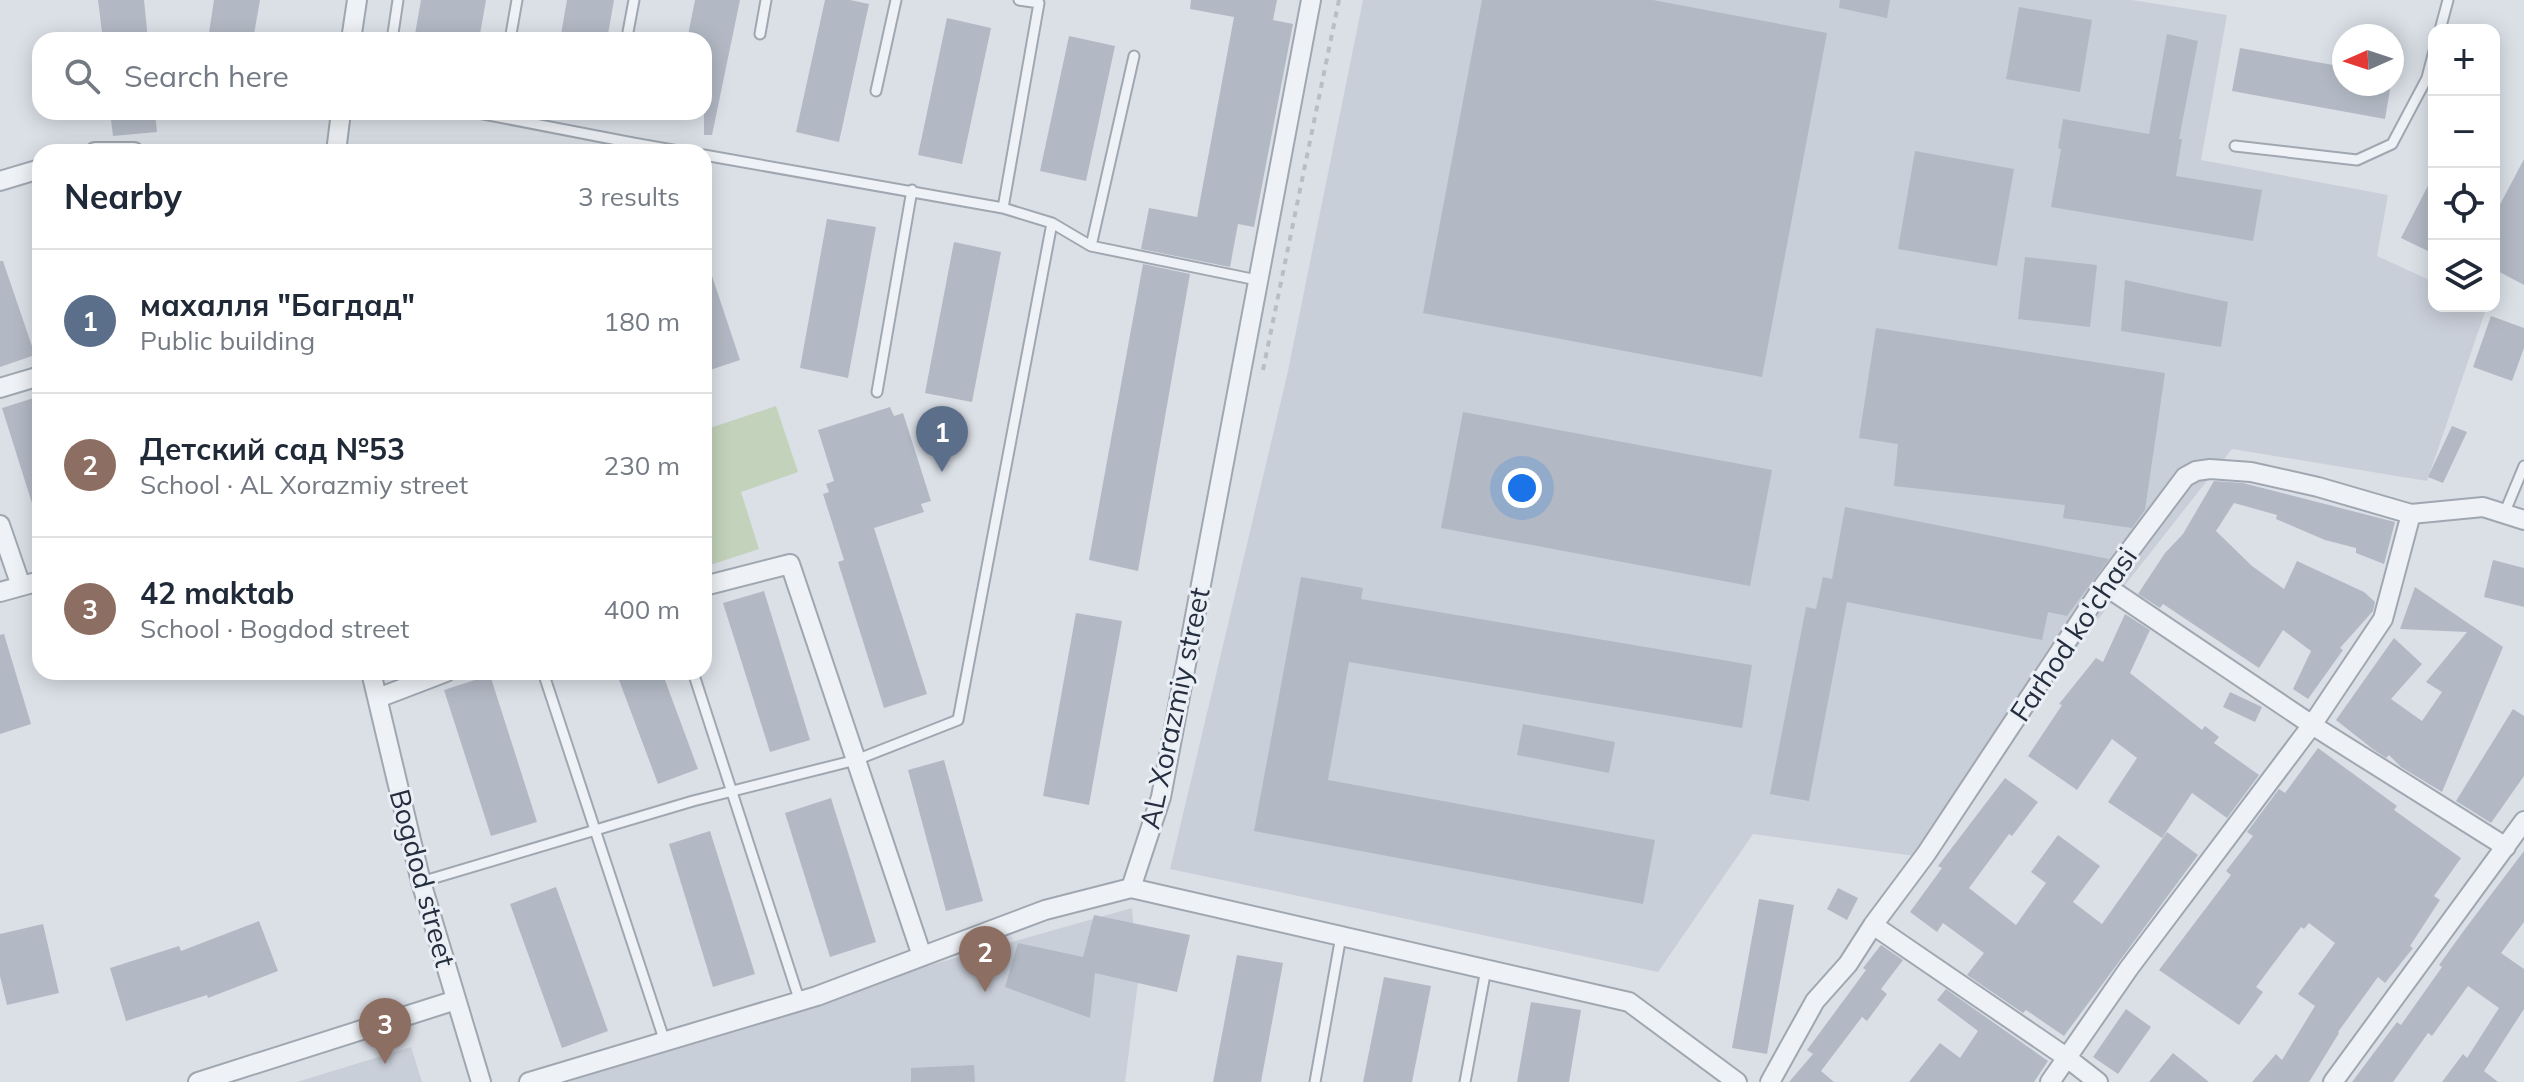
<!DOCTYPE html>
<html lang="en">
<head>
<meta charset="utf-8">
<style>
  :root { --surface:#fff; --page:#f6f6f7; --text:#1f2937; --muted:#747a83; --line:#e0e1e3; --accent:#db3150 }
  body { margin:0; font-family:Mulish,sans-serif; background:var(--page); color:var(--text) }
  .controls { position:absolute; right:24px; top:24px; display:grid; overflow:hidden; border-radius:16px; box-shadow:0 4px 20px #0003 }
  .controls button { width:72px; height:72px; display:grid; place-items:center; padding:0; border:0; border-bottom:2px solid var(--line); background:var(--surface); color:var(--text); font:40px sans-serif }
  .compass { position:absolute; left:2332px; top:24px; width:72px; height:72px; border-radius:50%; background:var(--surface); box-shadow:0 4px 20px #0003; rotate:267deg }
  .you { position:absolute; left:1522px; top:488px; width:28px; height:28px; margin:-20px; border:6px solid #fff; border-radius:50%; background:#1a73e8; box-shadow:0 0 0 12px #1a73e833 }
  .badge { display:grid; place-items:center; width:52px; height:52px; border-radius:50%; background:var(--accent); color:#fff; font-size:26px; font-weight:700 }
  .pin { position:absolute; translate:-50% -66px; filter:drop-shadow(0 2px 4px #0008) }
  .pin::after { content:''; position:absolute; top:42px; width:28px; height:24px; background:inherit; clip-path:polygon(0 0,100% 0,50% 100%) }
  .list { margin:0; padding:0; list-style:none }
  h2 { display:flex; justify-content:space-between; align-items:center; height:104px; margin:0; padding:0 32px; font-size:34px }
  h2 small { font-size:26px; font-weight:400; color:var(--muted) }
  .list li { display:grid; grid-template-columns:52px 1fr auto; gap:24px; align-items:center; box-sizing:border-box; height:144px; padding:0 32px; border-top:2px solid var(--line) }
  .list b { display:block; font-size:30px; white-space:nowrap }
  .list p { margin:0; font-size:26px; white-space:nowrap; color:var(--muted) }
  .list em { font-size:26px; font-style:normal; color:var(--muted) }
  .icon { flex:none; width:44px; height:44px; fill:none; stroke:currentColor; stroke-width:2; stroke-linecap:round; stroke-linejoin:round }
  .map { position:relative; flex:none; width:2524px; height:1082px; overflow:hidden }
  .search { position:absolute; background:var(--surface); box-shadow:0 4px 20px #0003; left:32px; top:32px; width:680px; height:88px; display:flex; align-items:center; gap:20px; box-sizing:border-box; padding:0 28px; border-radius:24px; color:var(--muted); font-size:30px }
  .panel { position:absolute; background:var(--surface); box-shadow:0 4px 20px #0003; left:32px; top:144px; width:680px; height:536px; border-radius:24px }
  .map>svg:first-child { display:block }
  .built { fill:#c9cfd9 }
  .green { fill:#c2d2bb }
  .building { fill:#b2b9c4 }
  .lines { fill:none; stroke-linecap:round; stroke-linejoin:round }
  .service-casing { stroke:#a0a7b1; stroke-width:13 }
  .minor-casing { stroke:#a0a7b1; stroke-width:22 }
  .path { stroke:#b9bec5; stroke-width:4; stroke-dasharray:6 6; stroke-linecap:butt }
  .service { stroke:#eef1f5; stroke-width:9 }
  .minor { stroke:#eef1f5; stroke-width:18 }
  .labels { text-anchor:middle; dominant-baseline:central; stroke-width:6; stroke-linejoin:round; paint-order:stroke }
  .street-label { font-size:28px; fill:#242e3e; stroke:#eaeff5 }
</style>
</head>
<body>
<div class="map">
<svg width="2524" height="1082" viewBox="0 0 2524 1082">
  <rect width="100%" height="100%" fill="#dbe0e7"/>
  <!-- built -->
  <path class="built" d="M1363,0H2132L2227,15L2201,160L2388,195L2377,256L2434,282V306H2487L2427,481L2232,449L2092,627L1922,857L1753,834L1658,972L1170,869L1288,371Z
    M1132,908L1138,982L1125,1082H569L800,1002Z
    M411,1047L422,1082H297Z"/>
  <!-- green -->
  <path class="green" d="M776,406L798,472L741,492L759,549L704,567V430Z"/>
  <!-- building -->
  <path class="building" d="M98,0H144L148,40H103Z
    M214,0H260L253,40H208Z
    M421,0H486L479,40H414Z
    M567,0H614L607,40H560Z
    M695,0H740L712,135H704V40H687Z
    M825,0H850L869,4L839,142L796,132Z
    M1191,0H1277L1273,20L1293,24L1254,227L1238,224L1230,267L1141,249L1149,208L1197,217L1234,17L1190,9Z
    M1482,0H1653L1827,33L1762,377L1423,313Z
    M1840,0H1890L1887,18L1839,8Z
    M2019,7L2092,20L2080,92L2006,79Z
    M947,18L991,28L962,164L918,155Z
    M2167,34L2198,41L2179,139H2182L2176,176L2262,190L2253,241L2051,207L2061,149L2058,148L2063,119L2149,134Z
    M1069,36L1115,46L1086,181L1040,171Z
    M2240,48L2344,67V84H2391L2385,119L2232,91Z
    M110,112H155L157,132L113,136Z
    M1915,151L2014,169L1997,266L1898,249Z
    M2524,159V285L2494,269V216Z
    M2434,174V254L2401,238Z
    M827,219L876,227L848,378L800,368Z
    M954,242L1001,252L972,402L925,393Z
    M2025,257L2097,265L2090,327L2018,319Z
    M0,261H3L35,355L0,367Z
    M707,261L740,360L704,372V262Z
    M1143,264L1190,274L1138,571L1089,560Z
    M2125,280L2228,302L2221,347L2121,331Z
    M2491,316L2524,328V348L2512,381L2473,367Z
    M1876,328L2165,373L2145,510L2132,528L2063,518L2065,505L1894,486L1898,444L1859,438Z
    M40,396V516H36L2,408Z
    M890,407L894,416L903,413L931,501L921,504L924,512L874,528L927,694L884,708L838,562L844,560L823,494L829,492L826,484L834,481L818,430Z
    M1463,412L1772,470L1750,586L1441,528Z
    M2452,426L2467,432L2443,483L2428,477Z
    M2214,481L2243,483L2395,522L2384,564L2356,553V548L2325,540L2276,519L2277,515L2234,503L2216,531L2252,566L2284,589L2297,561L2364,592L2375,602L2373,611L2340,648L2343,650L2308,699L2293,689L2311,651L2283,630L2259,668L2163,604L2160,608L2138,594L2165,553L2183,534Z
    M1845,507L2109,559L2067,616L2048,612L2042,640L1847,602L1809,801L1770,794L1806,607L1816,609L1823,577L1832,579Z
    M2493,560L2524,568V607L2484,597Z
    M1301,577L1363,588L1361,599L1752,665L1742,728L1349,662L1328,780L1655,840L1643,904L1254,831Z
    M2415,587L2503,647L2442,792L2401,767L2389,755L2386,758L2374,750L2336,720L2394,638L2422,664L2391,699L2422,721L2442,692L2426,682L2467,632L2400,629Z
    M764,591L810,740L770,752L723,603Z
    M1076,613L1122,621L1089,805L1043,796Z
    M2125,614L2150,630L2130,673L2202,730L2205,726L2219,737L2214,743L2259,775L2227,818L2192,793L2162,838L2108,802L2137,758L2112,739L2077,790L2028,756L2062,705L2059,704L2096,658L2103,662Z
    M4,634L31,724L0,734V635Z
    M616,672H662L698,769L658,784Z
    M490,675L537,822L491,836L444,690Z
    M2230,692L2262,707L2255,722L2223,707Z
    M2513,709L2524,716V776L2491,823L2456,801Z
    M1523,724L1615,742L1609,773L1517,755Z
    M2318,748L2397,806L2394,810L2461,858L2434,896L2440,900L2410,946L2413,948L2385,983L2378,977L2338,1032L2339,1033L2309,1082H2252L2276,1054L2282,1060L2315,1006L2298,994L2335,943L2309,923L2304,929L2301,927L2256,987L2263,992L2239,1025L2159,970L2231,875L2226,871L2253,836L2247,832L2279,789L2285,793Z
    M944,760L983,901L946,911L908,770Z
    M2005,778L2038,802L2012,836L2009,834L1969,888L2016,925L2046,883L2031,872L2058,835L2100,866L2073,902L2102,924L2167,832L2198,855L2064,1036L2026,1010L2023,1013L1967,975L1984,953L1943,923L1937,932L1910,912L1942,868L1938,866Z
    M831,798L876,942L830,957L785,813Z
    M710,831L755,974L713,987L669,844Z
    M2524,851V922L2501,953L2524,969V1009L2484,1071L2498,1082H2442L2463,1054L2467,1058L2499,1008L2468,986L2432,1036L2428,1033L2393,1082H2352L2397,1022L2401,1025L2442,967L2439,965L2465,929Z
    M556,887L608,1031L562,1048L510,904Z
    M1838,888L1858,898L1847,920L1827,909Z
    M1759,899L1794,905L1767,1054L1732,1048Z
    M1094,915L1190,935L1177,992L1095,973L1090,1018L1005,987L1018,943L1083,957Z
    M259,921L278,971L208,998L207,995L126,1021L110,968L179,946L181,951Z
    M43,924L59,993L7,1005L0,976V934Z
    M1881,945L1903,960L1881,989L1887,994L1867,1021L1862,1017L1821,1071L1834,1082H1789L1813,1054L1807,1050L1866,970L1863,968Z
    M1237,955L1283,963L1261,1082H1213Z
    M1384,977L1431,986L1412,1082H1363Z
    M1946,989L2048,1061L2034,1082H1909L1940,1043L1960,1058L1978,1031L1937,1000Z
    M1531,1002L1581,1010L1569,1082H1517Z
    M2126,1009L2151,1027L2118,1074L2093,1057Z
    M2173,1053L2209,1082H2149Z
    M974,1065L975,1082H911V1068Z"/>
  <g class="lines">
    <!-- service casing -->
    <g class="service-casing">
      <path id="service" d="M2440,30L2448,0
        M760,34L766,0
        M392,40L398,0
        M510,40L517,0
        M629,40L628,32L634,0
        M876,91L896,0
        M473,112L633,143
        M2235,146L2357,160L2392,144L2427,78L2434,51
        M631,152L633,143L684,152
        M704,155L1003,208L1052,223L1091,246L1257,280
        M1003,208L1039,3L1019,0
        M1091,246L1134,56
        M877,392L912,190
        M2504,514L2524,466
        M543,672L665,1042
        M693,672L800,1002
        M421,882L693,801L856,760L958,720L1052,223
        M1315,1082L1341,936
        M1465,1082L1486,969"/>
    </g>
    <!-- minor casing -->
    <g class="minor-casing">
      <path id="minor" d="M351,40L357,0
        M95,152H134
        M336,152L341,112
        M0,181L40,169
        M0,388L40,376
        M0,525L21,586
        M2104,585L2312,725L2506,847
        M704,586L790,564L922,956
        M0,592L40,581
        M371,672L421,882L481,1082
        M378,698L446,672
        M1131,888L1629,1002L1737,1082
        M1873,925L2066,1057L2098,1082
        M198,1082L456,1000
        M529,1082L817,996L1045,910L1131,888L1161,797L1311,0
        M1770,1082L1815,1001L1848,964L1873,925L1926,854L2104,585L2185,477L2196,471L2210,469L2251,472L2318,487L2411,514L2483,507L2524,520
        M2050,1082L2129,968L2312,725L2383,619L2411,514
        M2333,1082L2524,821"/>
    </g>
    <!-- path -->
    <path class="path" d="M1263,370L1339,0"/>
    <!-- service -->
    <use href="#service" class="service"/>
    <!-- minor -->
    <use href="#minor" class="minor"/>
  </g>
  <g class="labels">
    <!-- street labels -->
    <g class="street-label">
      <text transform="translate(2073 634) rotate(-56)">Farhod ko'chasi</text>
      <text transform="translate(1174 708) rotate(-78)">AL Xorazmiy street</text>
      <text transform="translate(423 878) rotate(75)">Bogdod street</text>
    </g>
  </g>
</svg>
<div class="controls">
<button>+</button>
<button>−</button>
<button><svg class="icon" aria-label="locate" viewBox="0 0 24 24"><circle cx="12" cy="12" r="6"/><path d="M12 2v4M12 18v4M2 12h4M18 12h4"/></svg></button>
<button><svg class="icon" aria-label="layers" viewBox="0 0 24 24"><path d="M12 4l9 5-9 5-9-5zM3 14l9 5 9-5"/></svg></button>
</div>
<svg class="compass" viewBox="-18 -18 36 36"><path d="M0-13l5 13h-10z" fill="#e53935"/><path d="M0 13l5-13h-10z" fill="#747a83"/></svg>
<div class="you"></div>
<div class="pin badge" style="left:942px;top:472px;background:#5c6f8a">1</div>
<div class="pin badge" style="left:985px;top:992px;background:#8d6e63">2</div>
<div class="pin badge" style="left:385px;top:1064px;background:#8d6e63">3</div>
<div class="search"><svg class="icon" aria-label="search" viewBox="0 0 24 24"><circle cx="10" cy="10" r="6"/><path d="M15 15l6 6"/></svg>Search here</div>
<section class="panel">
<h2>Nearby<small>3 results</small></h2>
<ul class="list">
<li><span class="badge" style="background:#5c6f8a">1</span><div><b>махалля &quot;Багдад&quot;</b><p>Public building</p></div><em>180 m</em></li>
<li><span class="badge" style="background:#8d6e63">2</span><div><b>Детский сад №53</b><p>School · AL Xorazmiy street</p></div><em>230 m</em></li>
<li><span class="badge" style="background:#8d6e63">3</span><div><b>42 maktab</b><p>School · Bogdod street</p></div><em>400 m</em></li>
</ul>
</section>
</div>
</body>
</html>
